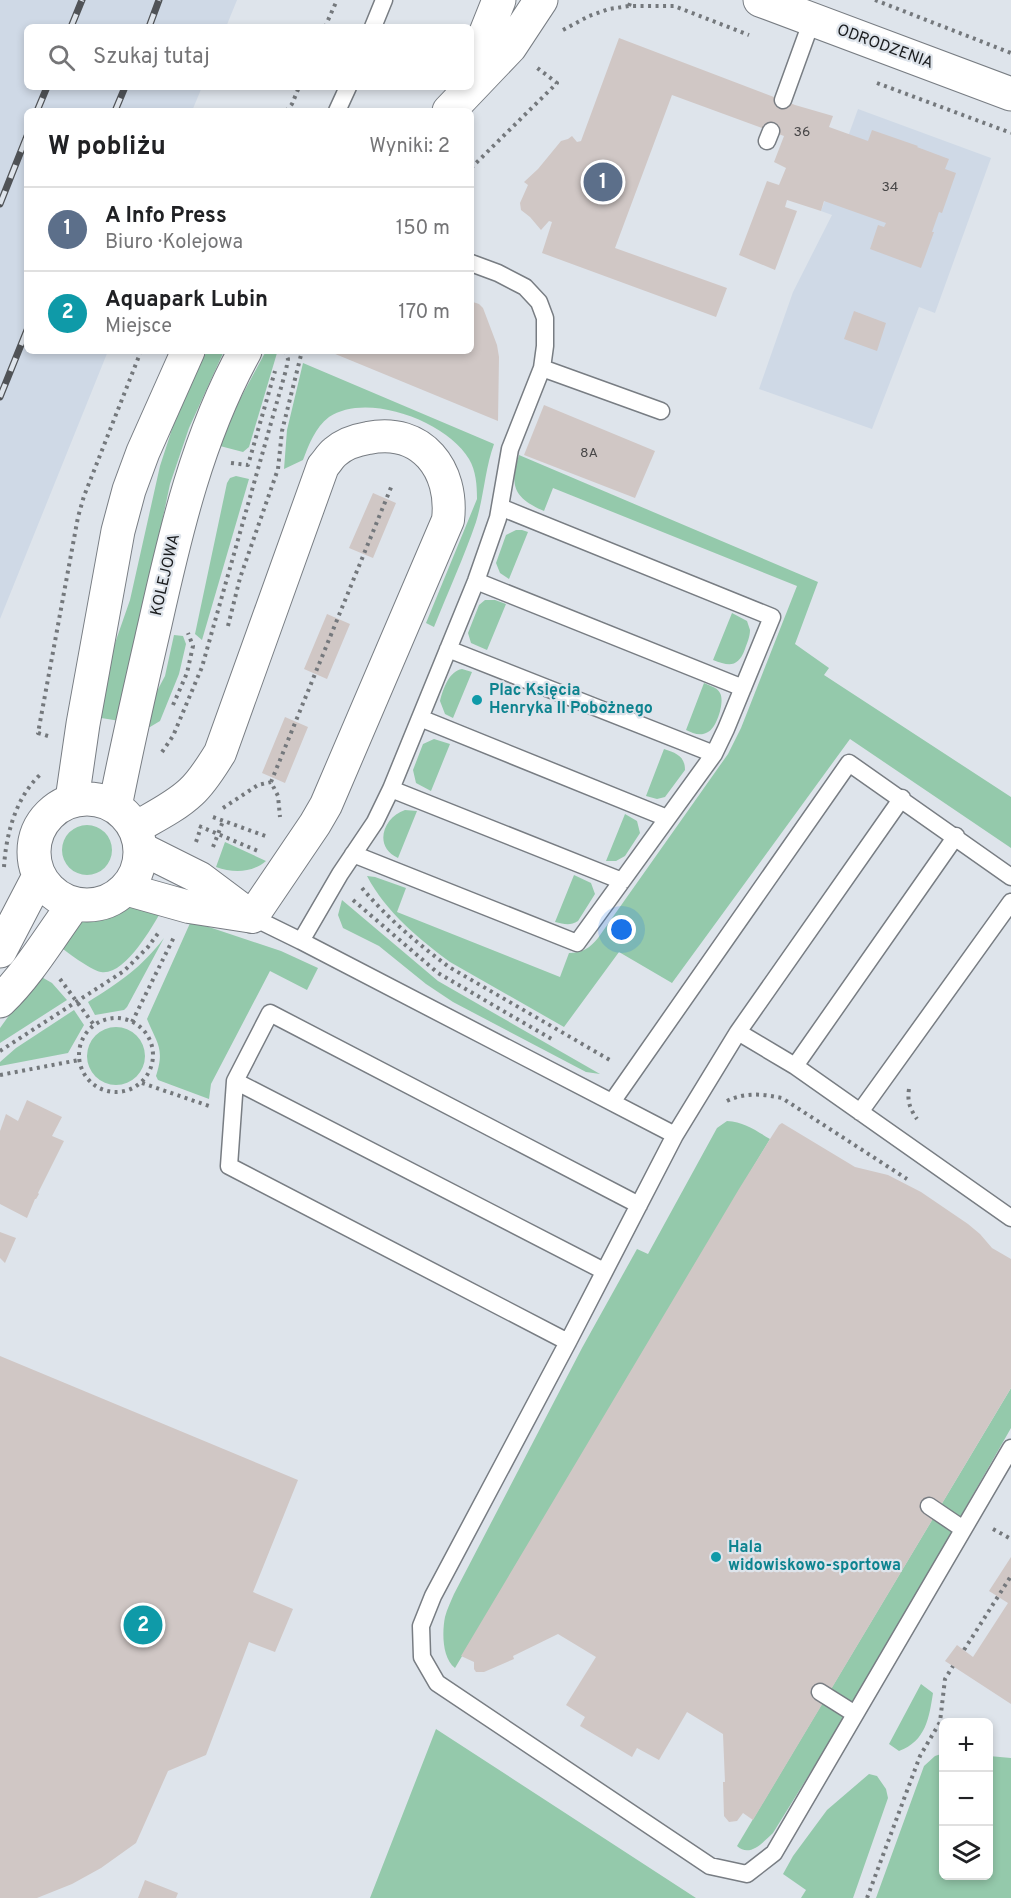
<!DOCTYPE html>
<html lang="pl">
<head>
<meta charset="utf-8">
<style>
  :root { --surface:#fff; --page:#f6f6f6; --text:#202124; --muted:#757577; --line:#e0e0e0; --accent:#d93025 }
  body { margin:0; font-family:Overpass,sans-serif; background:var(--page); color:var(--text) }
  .controls { position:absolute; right:18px; bottom:18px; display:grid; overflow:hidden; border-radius:9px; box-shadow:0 3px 9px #0003 }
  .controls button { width:54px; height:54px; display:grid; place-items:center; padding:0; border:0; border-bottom:2px solid var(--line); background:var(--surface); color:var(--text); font:30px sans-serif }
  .you { position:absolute; left:622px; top:930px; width:21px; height:21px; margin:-15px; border:4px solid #fff; border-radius:50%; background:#1a73e8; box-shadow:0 0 0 9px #1a73e833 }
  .badge { display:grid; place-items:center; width:39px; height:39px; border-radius:50%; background:var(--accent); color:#fff; font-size:20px; font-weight:700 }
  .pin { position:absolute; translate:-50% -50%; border:3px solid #fff; box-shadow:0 2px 6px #0006 }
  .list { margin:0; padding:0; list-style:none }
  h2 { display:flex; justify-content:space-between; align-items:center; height:78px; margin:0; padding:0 24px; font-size:26px }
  h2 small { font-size:20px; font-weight:400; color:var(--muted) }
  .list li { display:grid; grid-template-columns:39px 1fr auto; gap:18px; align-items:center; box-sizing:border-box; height:84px; padding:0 24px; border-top:2px solid var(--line) }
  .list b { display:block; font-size:22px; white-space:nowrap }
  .list p { margin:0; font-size:20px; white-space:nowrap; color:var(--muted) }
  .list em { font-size:20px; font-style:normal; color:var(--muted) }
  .icon { flex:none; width:33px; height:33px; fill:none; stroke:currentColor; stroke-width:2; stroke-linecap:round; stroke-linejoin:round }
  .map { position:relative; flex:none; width:1011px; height:1898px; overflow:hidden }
  .search { position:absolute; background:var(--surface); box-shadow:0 3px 9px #0003; left:24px; top:24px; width:450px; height:66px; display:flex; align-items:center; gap:15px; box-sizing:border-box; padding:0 21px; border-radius:9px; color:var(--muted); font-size:22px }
  .panel { position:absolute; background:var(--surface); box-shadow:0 3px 9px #0003; left:24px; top:108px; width:450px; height:246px; border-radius:9px }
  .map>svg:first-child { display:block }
  .built { fill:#cfd9e6 }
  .green { fill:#94c9ab }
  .building { fill:#d0c7c5 }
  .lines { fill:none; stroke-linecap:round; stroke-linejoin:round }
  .service-casing { stroke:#787d83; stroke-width:19 }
  .minor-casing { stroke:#787d83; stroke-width:34 }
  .tertiary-casing { stroke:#787d83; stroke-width:35 }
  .path { stroke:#74787c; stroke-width:4; stroke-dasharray:3 4.5; stroke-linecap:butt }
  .service { stroke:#fff; stroke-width:16 }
  .minor { stroke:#fff; stroke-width:32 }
  .tertiary { stroke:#fff; stroke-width:33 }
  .rail-casing { stroke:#505357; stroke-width:7 }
  .rail { stroke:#dee4eb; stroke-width:4.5; stroke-dasharray:14; stroke-linecap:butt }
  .culture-dot { fill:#0f9aa8; stroke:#dee4eb; stroke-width:2 }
  .labels { text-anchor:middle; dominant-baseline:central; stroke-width:4.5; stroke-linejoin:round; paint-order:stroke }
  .number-label { font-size:14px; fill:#484748 }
  .street-label { font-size:16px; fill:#1a1c1e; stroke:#dee4eb }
  .culture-label { font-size:16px; font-weight:bold; fill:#0d838f; stroke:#dee4eb; text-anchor:start }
</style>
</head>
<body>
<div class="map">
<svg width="1011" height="1898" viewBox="0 0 1011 1898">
  <rect width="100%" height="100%" fill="#dee4eb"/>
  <!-- built -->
  <path class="built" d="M0,0H237L226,27H27V87H202L192,111H27V351H108L0,619Z
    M858,109L991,158L935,313L919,307L872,429L759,389L793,292L832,215L821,211Z"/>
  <!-- green -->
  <path class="green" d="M207,351H224L189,428L170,484L120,721L95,717L114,646L130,600L160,466L174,423L191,382Z
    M266,351H276L277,353L249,447L243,452L220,446L239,401Z
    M303,363L494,444C485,469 484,496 476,522C464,557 448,592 434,627L426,623L477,499C477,485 476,471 469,459C448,422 367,391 329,417C315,428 309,444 303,460L284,469L287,430Z
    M519,455L818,582L795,644L829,668L824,675L1011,797V848L850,739L672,983L619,952L564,1027L450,962C418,938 386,912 367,876L375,877L406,888L397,912L560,977L569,953C582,953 590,948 598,938L728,754L741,728L797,586L553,488L544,511C514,498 509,486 519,455Z
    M236,476L249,479L202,640L195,634L227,483L230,478Z
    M516,530H522L528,532L509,579L500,573L496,563L506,535Z
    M485,600H495L506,604L487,650L471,643L468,633L479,605Z
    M732,613L747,621L750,630C750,637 747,643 745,649C738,668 729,666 713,660Z
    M174,635L183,636L186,644L179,674L160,721L150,727L142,725L148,708L165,676Z
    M462,669L472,672L453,718L445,714L440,701C443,689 449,671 462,669Z
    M704,683C710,686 717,687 720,693C725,701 717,728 708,732C700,737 693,733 686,730Z
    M434,739L450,744L431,791L416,783L413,770L423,744Z
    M664,749C676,753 685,756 685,770L665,797L657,799L646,796Z
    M405,810L417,811L398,858C373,847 383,817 405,810Z
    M625,814L637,821L640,833L625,856L616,861H606Z
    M62 850a25 25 0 1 1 50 0a25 25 0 1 1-50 0Z
    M225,842L266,861C252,873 233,873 216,867Z
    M574,875L591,883L595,894L578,921C570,926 564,924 555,922Z
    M342,900L438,981L600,1074L586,1072L453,1002L426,984L379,946L343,928L338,915Z
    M135,907L162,910C152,927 125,976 101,972C90,970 66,951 56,944C62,938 67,931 73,926C87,915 117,910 135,907Z
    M191,921L281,951L318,968L307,990L270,971L211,1084L209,1099L158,1080L156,1076C165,1048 157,1044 147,1019Z
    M164,938L127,1007L124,1010L95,1015L88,1002C120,982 141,968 164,938Z
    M38,975L52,983L67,1000L0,1043V1028Z
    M74,1010L84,1025L68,1053L0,1066V1062L16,1048Z
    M87 1056a29 29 0 1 1 58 0a29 29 0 1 1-58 0Z
    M727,1121C744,1122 755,1130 770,1139L455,1668C442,1658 442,1632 445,1617C447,1609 451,1601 454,1594L582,1348L637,1249L648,1254L717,1128Z
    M1011,1388V1428L859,1694L773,1833C763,1842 750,1858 737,1846Z
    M921,1684L933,1693C929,1718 926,1741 899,1751L889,1744Z
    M436,1729L696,1898H370Z
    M941,1754H944V1876H988L989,1756L1011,1758V1898H876L924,1766L935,1756Z
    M869,1774L877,1776L886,1789L888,1798L853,1898H801L806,1890L783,1874L793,1856L827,1810Z"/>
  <!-- building -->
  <path class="building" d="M619,38L795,105L833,116L829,127L868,141L872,130L918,146L917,147L949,159L945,169L956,173L942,213L939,212L932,232H934L921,268L870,249L878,225L884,227L886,223L824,201L821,211L787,200L785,207L797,211L775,270L739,255L767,181L779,185L786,168L774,162L784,136L672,95L615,248L727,288L716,317L542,253L552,222L549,221L541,230L530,217L521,210L520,203L528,185L524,182L538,169L561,141L568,139L572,136L577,142L581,141Z
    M473,302L479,304L483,308L497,345L499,357L498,421L328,351H471V303Z
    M854,311L886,323L877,351L844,339Z
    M544,405L655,451L635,498L524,455Z
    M373,493L396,503L373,558L349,548Z
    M327,614L350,624L327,679L304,669Z
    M285,717L308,727L285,783L262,773Z
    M27,1100L62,1117L52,1136L64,1141L38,1193L39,1194L36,1199H35L27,1218L0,1204V1131L6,1114L18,1121Z
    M782,1123L855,1167L888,1175L921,1192L968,1224L980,1234L992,1248L1011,1259V1388L753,1820L743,1813L737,1821L729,1822L724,1816L723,1782H725L723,1734L687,1712L659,1760L637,1748L632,1757L580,1726L585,1717L566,1705L596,1657L558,1634L513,1656L514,1659L484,1672H476L474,1669V1662L461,1656L739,1189L770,1139L779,1125Z
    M0,1232L16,1238L5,1263L0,1258Z
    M0,1356L298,1480L253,1592L293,1609L275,1652L249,1642L206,1755L168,1771L136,1843L101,1868L72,1884L37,1898H0Z
    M1011,1557V1704L945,1661L957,1645L973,1657L1008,1603L989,1591Z
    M145,1880L178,1893L176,1898H138Z"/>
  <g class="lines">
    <!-- service casing -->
    <g class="service-casing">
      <path id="service" d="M373,27L384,0
        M783,100L812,20
        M337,111L348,87
        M767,141L771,131
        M542,368L661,411
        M476,581L743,688
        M448,649L714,754
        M420,718L667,818
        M391,789L622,881
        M902,798L738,1032L675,1135L568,1342L433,1596L421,1626L422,1657L437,1683L710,1866L747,1874L774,1853L1011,1448
        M353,854L577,943L714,754L726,729L772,617L500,507
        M252,917L301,941L675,1135
        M301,941L340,874L375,822L391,789L476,581L498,518L510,449L542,368L545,346V318L539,302L525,287L498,273L471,263
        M738,1032L795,1066L1011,1218
        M795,1066L956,836
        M235,1081L604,1271
        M612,1102L849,763L1011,877
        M860,1112L1011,902
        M568,1342L229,1166L235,1081L270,1013L639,1205
        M929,1506L963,1529
        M820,1692L855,1714"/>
    </g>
    <!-- minor casing -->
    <g class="minor-casing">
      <path id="minor" d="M135,828C154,817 175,807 191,792C203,781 211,767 220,753L323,466C327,462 330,456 335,452C344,444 356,440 368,438C422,427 454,470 448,520L326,805L315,824L252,917
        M140,848L200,878L252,917
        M125,889L189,907L247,916"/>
    </g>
    <!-- tertiary casing -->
    <g class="tertiary-casing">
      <path id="tertiary" d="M760,0L1011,94
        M471,70L499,0
        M449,111L510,47L541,0
        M34 852a53 53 0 1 1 106 0a53 53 0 1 1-106 0Z
        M72,800L83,724L118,531L129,490L143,452L188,351
        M115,807C127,745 141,685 155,624C176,530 198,436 245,351
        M0,951L39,876
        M0,1001C29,973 50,937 74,904"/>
    </g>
    <!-- path -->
    <path class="path" d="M875,0L1011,53
      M629,6L631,0
      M325,27L337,0
      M563,30L589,16L609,9L629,6H674L749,35
      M877,83L1011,133
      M286,111L292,104L299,87
      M471,168L557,83L536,67
      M231,463L248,465L275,371
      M228,626L240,578L278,469L282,431L302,351
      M173,705L187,673L193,646L188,633
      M48,736L38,733L78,517L84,496L141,351
      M162,752L173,736L202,667L286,370L288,359L285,351
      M271,782L392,485
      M223,808L258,785L271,782L278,796L280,817
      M213,817L268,837
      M199,826L258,851
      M196,842L201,827
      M213,847L223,821
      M4,867C6,834 16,796 42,773
      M362,888C386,917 418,944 449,967L610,1060
      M353,900L438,973L555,1041
      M60,979L94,1025
      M79 1055a37 37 0 1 1 74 0a37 37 0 1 1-74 0Z
      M132,1022L174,937
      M0,1051L124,971L148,947L159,932
      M0,1075L79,1060
      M142,1083L209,1106
      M909,1089C907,1101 910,1109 917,1119
      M727,1101C745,1092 763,1094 782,1098L907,1179
      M993,1529L1011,1539
      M964,1650L1011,1576
      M867,1898L920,1756L940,1722L945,1679L953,1666"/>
    <!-- service -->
    <use href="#service" class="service"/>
    <!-- minor -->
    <use href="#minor" class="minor"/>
    <!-- tertiary -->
    <use href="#tertiary" class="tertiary"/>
    <!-- rail casing -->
    <g class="rail-casing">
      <path id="rail" d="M71,27L82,0
        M149,27L159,0
        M37,111L47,87
        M115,111L125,87
        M0,204L27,136
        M0,397L27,330"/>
    </g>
    <!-- rail -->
    <use href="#rail" class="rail"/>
  </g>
  <!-- markers -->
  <g class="culture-dot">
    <circle cx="477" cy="700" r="6"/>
    <circle cx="716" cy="1557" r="6"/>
  </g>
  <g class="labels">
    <!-- number labels -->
    <g class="number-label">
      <text x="802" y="132">36</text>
      <text x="890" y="187">34</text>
      <text x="589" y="453">8A</text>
    </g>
    <!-- street labels -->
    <g class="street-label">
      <text transform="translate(885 47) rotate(20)">ODRODZENIA</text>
      <text transform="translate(166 575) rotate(-77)">KOLEJOWA</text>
    </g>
    <!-- culture labels -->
    <g class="culture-label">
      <text x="489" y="691">Plac Księcia<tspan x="489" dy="18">Henryka II Pobożnego</tspan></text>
      <text x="728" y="1548">Hala<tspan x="728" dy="18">widowiskowo-sportowa</tspan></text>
    </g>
  </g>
</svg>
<div class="controls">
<button>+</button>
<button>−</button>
<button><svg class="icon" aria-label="layers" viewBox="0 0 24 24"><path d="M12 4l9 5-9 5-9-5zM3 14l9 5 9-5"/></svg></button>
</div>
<div class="you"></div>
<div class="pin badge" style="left:603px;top:182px;background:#5c6f8a">1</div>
<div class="pin badge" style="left:143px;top:1625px;background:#0f9aa8">2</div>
<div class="search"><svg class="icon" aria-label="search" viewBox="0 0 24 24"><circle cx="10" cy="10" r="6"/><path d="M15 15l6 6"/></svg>Szukaj tutaj</div>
<section class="panel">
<h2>W pobliżu<small>Wyniki: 2</small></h2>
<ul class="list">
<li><span class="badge" style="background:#5c6f8a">1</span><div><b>A Info Press</b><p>Biuro · Kolejowa</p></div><em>150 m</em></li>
<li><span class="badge" style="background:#0f9aa8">2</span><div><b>Aquapark Lubin</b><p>Miejsce</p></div><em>170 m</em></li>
</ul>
</section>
</div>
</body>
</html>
